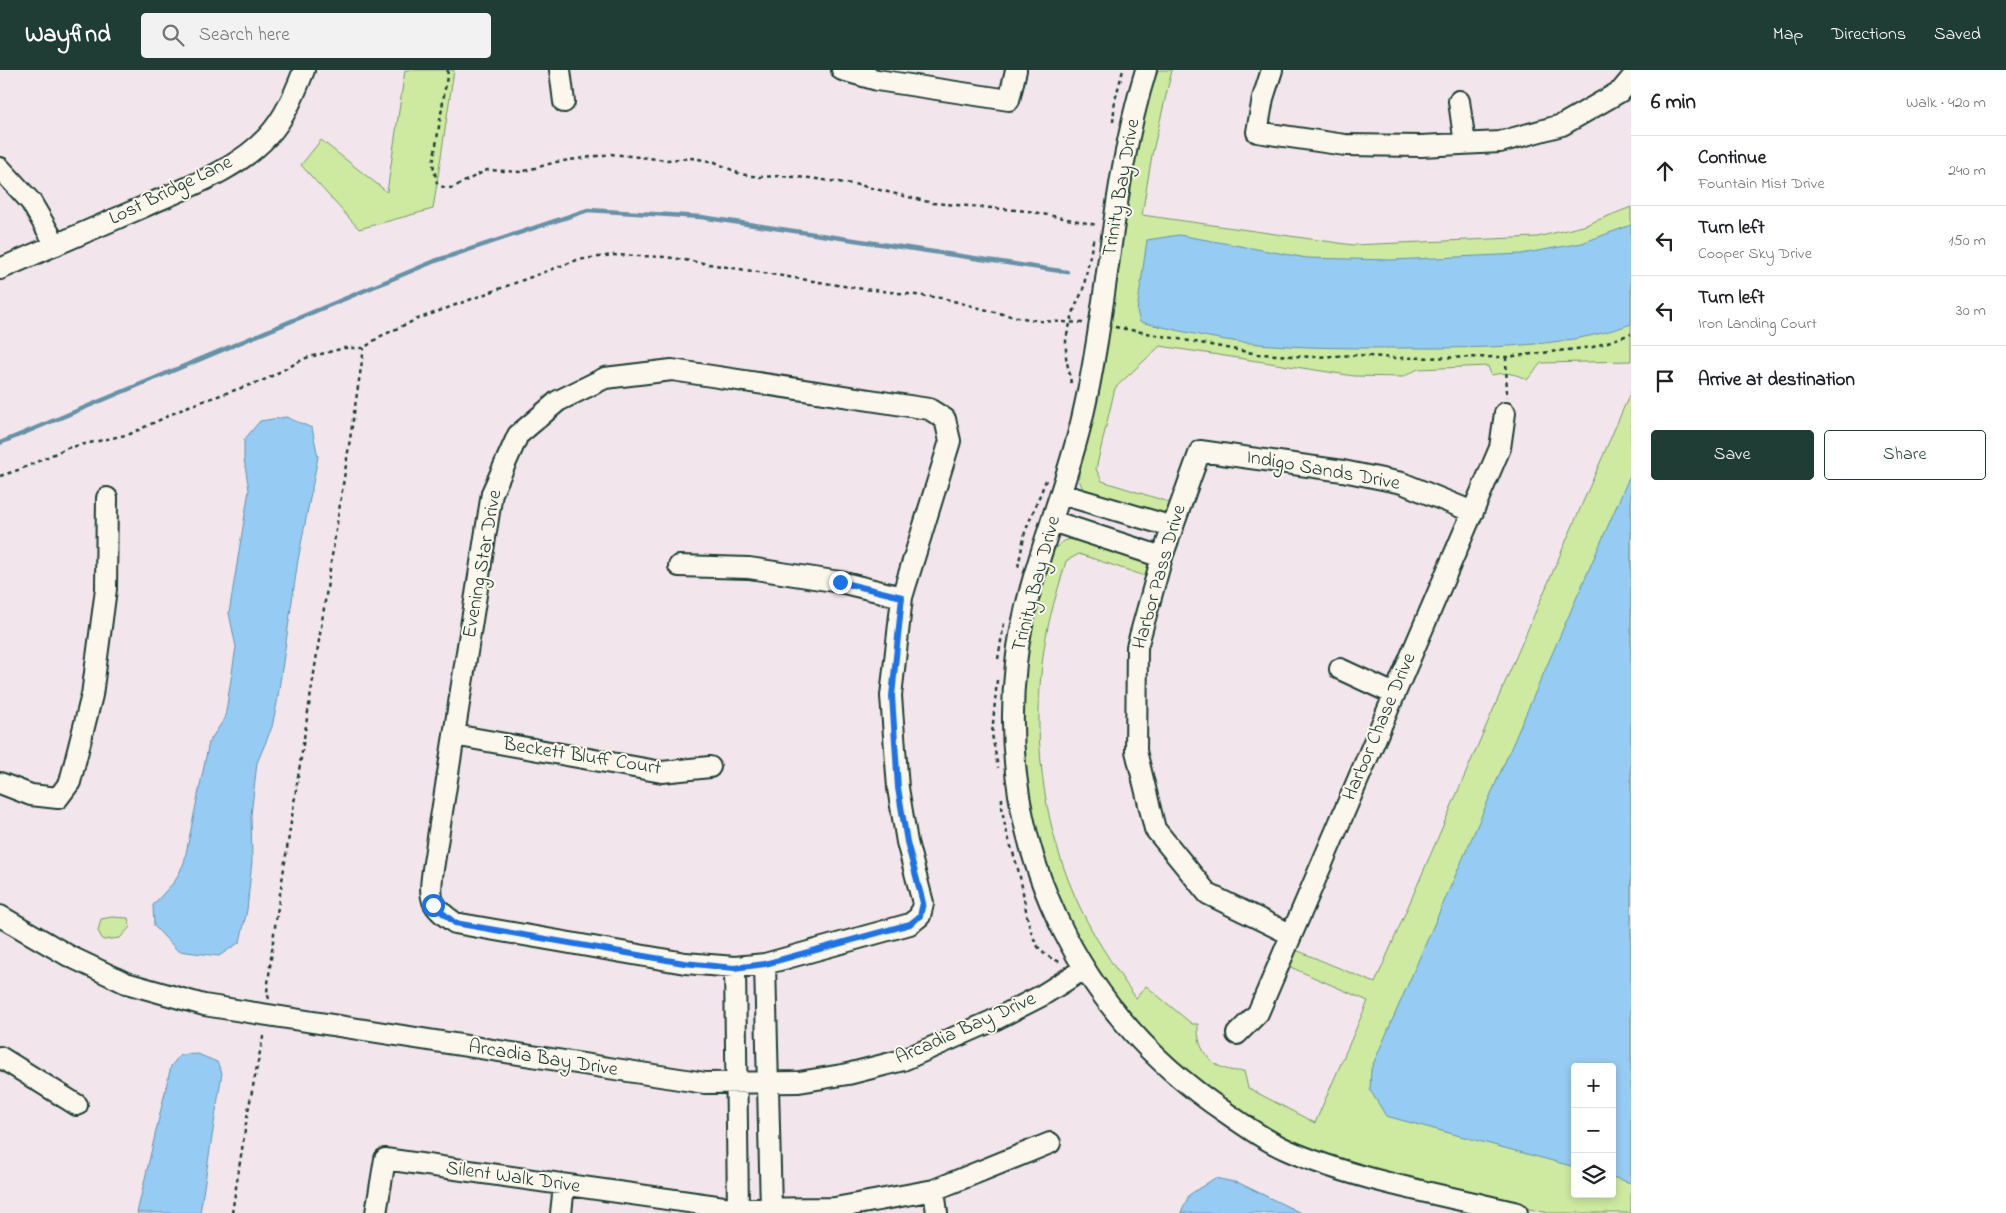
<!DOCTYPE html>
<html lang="en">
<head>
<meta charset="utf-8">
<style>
  :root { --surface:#fff; --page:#f2f2f2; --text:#202124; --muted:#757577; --line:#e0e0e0; --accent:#1f3d34 }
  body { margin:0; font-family:"Indie Flower",sans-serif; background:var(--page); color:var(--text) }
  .controls { position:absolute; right:15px; bottom:15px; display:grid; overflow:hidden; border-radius:5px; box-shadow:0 2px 8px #0003 }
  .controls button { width:45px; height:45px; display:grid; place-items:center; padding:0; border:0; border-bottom:1px solid var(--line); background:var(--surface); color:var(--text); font:25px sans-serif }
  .stop { position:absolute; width:15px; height:15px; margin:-11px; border:4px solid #1a73e8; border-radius:50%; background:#fff }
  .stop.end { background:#1a73e8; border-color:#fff; box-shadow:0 1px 5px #0008 }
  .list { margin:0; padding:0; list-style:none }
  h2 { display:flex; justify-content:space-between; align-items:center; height:65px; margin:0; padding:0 20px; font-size:21px }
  h2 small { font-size:16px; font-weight:400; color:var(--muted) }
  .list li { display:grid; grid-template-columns:32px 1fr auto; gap:15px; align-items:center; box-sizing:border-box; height:70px; padding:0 20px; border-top:1px solid var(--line) }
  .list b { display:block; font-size:19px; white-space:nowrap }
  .list p { margin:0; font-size:16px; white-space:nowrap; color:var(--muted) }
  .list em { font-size:16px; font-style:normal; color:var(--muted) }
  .actions { display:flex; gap:10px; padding:15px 20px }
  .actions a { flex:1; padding:11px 0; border:1px solid var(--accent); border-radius:5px; text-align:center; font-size:18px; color:var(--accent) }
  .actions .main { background:var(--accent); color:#fff }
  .icon { flex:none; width:28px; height:28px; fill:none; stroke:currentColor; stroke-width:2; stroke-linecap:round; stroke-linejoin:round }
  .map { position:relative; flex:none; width:1631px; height:1143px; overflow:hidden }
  header { display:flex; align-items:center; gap:30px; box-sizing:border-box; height:70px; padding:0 25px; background:var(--accent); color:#fff }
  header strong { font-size:24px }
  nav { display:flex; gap:28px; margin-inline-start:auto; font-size:18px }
  .search { width:350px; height:45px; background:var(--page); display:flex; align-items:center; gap:12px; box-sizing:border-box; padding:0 18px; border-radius:5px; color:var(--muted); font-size:19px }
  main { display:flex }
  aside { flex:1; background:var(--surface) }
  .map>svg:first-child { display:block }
  .green { fill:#cdeaa0; stroke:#76946a; fill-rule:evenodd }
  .water { fill:#96cbf4; stroke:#6692a7 }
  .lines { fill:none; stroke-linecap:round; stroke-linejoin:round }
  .stream { stroke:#6692a7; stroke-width:4.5 }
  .minor-casing { stroke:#1f3d34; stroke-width:24 }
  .path { stroke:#1f3d34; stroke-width:2.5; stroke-dasharray:4 4; stroke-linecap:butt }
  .minor { stroke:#fbf7ec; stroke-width:20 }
  .route { stroke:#1a73e8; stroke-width:6 }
  .labels { text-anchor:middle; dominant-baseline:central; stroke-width:4; stroke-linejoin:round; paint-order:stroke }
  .street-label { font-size:20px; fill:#1f3d34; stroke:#fbf7ec }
</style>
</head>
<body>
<header>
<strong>Wayfind</strong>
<div class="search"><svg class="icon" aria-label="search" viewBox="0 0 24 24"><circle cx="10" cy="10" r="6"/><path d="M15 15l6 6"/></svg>Search here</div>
<nav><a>Map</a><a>Directions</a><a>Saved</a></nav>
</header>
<main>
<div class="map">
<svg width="1631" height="1143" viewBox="0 0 1631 1143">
  <rect width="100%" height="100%" fill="#f2e6ec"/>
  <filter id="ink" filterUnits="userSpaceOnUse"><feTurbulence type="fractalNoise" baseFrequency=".02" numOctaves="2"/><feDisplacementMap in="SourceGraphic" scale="10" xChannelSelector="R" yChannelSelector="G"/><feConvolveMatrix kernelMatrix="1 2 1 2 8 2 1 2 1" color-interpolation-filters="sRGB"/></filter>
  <g filter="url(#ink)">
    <!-- green -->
    <path class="green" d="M405,0H454L433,139L359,159L301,95L321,70L387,122Z
      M1155,0H1172L1152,85L1142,145L1353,175L1537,167L1583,156L1631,137V291L1541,293L1527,310C1515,303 1506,302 1491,305L1488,296L1418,299L1403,307L1354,306L1160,276L1115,318L1096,399L1102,411L1175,434L1162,445L1089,424C1080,417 1078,410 1079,399L1105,285L1138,67Z
      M1631,321V1143C1605,1143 1575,1143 1549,1143C1511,1136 1472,1123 1433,1113C1393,1103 1351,1095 1312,1081C1301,1077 1289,1070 1278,1064C1213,1030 1154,980 1110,921C1026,810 998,642 1043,511C1051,488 1052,466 1082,469L1144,489C1151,495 1153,499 1151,508L1079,484L1066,491C1058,520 1048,549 1044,579C1032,661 1041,747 1074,824C1090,862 1113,895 1136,928L1146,916L1192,954H1198C1196,982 1215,1003 1244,1001L1248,1018L1315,1053L1368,931L1288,896L1296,880L1375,913ZM1575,997H1612V1124H1575Z
      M112,847L128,848L130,857L120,868L103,870L98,861L101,849Z"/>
    <!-- water -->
    <path class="water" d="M1631,155V254C1563,280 1464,278 1391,278C1341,278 1291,278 1240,272C1207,268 1173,259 1140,252L1137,241L1147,170L1179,165L1307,188L1392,190L1521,184L1582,173Z
      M286,347L312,358L318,387L298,490L277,633L272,657L257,693L251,745L252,791L247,840L240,872L219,886L178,881L154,856L153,835L175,811L184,793L209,672L225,648L236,577L229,543L249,420L244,389V370L260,351Z
      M1631,403V1113L1612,1107V997H1575V1097L1386,1046L1370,1020L1371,999Z
      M198,984L217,992L222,1003L200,1143H137L171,996L180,985Z
      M1215,1108L1239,1113L1301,1143H1181L1189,1125Z"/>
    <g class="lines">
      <!-- stream -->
      <path class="stream" d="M0,373L435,191L588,140L701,147L1067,202"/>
      <!-- minor casing -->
      <g class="minor-casing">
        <path id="minor" d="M560,0L564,32
          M842,0L877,10L1009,30L1016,0
          M1146,0C1111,113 1109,234 1082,349C1063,431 1025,509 1016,593C996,774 1075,941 1225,1042C1245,1056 1265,1070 1287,1080C1355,1110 1444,1125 1517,1143
          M1272,0L1263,28L1257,62L1345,75L1421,76L1500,72L1562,55L1621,21L1631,9
          M1459,31L1465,74
          M0,98L31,132L56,175
          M0,199C48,178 95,158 143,137C185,118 236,101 268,66C285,48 295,23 304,0
          M672,300L929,339L945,349L950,371L902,527L891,626L898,718L907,772L923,833L920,846L910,854L765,894L735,897L685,893L455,853C429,835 429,829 433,799L492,423L518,365L558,331L605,308Z
          M1061,424L1173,457
          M1052,451L1162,487
          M679,496L749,498L840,512L902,527
          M1340,599L1394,624
          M454,665L662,702L710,697
          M0,713L31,725L58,728L70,712L92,625L106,519L107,428
          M0,846L69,886L126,913L204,935L705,1013L799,1012L848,1004L903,990L992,951L1041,926L1084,899
          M1290,864L1208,824L1155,759L1136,681L1137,577L1162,487L1200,381L1343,401L1402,413L1473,442
          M765,894L771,1139
          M735,897L738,1139
          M1237,964L1258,943L1500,378L1505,343
          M0,987L77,1035
          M934,1120L937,1143
          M376,1143L385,1089L738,1139L835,1138L934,1120L1050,1073
          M561,1143L564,1116"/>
      </g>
      <!-- path -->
      <path class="path" d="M448,0L433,94L437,113L443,117L452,118L487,100L521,102L556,92L611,84L667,90L692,88L715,92L740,104L759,107L780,106L810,108L859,115L933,133L1028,141L1097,155
        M1113,52L1115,30L1123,0
        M1115,257L1258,284L1312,287L1359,285L1394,288L1506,287L1593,277L1631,264
        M1506,287L1507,328
        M1071,313L1066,287V268L1075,237L1083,220L1094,166
        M0,406L21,399L67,378L130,364L189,336L264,310L306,288L344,278H364L379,267L415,250L577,190L613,185L666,187L856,218L942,228L1006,245L1040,251L1084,253
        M1018,497L1025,462L1046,410
        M998,589L1004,553
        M997,610L992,664L998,698
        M1002,728C1001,755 1014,781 1020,807C1025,829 1026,855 1037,875C1043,885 1050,888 1061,892
        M269,929L267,922L274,863L364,278
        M232,1143L248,1041L264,962"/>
      <!-- minor -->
      <use href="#minor" class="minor"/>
    </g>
  </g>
  <g class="lines" filter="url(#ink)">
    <!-- route -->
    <path class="route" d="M433,835L455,853L684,893L734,898L765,894L910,854L920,846L923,833L907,772L898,718L892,626L902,527L840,512"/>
  </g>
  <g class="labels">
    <!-- street labels -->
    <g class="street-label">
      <text transform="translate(1122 118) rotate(-80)">Trinity Bay Drive</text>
      <text transform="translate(171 121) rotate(-26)">Lost Bridge Lane</text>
      <text transform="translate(1323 401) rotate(10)">Indigo Sands Drive</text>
      <text transform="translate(483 494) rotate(-80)">Evening Star Drive</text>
      <text transform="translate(1160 507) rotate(-74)">Harbor Pass Drive</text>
      <text transform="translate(1037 514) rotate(-75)">Trinity Bay Drive</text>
      <text transform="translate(1380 657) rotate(-67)">Harbor Chase Drive</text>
      <text transform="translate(582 687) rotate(9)">Beckett Bluff Court</text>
      <text transform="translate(966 959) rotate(-24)">Arcadia Bay Drive</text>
      <text transform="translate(543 989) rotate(9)">Arcadia Bay Drive</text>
      <text transform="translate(513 1108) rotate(8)">Silent Walk Drive</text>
    </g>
  </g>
</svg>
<div class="controls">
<button>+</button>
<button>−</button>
<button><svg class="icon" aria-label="layers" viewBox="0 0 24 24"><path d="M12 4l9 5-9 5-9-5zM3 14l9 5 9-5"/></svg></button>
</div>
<div class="stop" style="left:433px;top:835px"></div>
<div class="stop end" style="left:840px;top:512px"></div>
</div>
<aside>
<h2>6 min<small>Walk · 420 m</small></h2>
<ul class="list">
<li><svg class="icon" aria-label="ahead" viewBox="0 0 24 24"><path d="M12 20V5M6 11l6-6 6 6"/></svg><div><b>Continue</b><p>Fountain Mist Drive</p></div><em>240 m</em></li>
<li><svg class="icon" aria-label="left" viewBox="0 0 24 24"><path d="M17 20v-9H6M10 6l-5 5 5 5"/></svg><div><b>Turn left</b><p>Cooper Sky Drive</p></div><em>150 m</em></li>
<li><svg class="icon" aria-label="left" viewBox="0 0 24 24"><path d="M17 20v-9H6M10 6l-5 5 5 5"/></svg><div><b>Turn left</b><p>Iron Landing Court</p></div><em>30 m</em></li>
<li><svg class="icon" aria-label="arrive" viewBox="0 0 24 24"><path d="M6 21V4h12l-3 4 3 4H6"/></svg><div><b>Arrive at destination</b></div></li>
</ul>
<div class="actions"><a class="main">Save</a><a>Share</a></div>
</aside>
</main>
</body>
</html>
